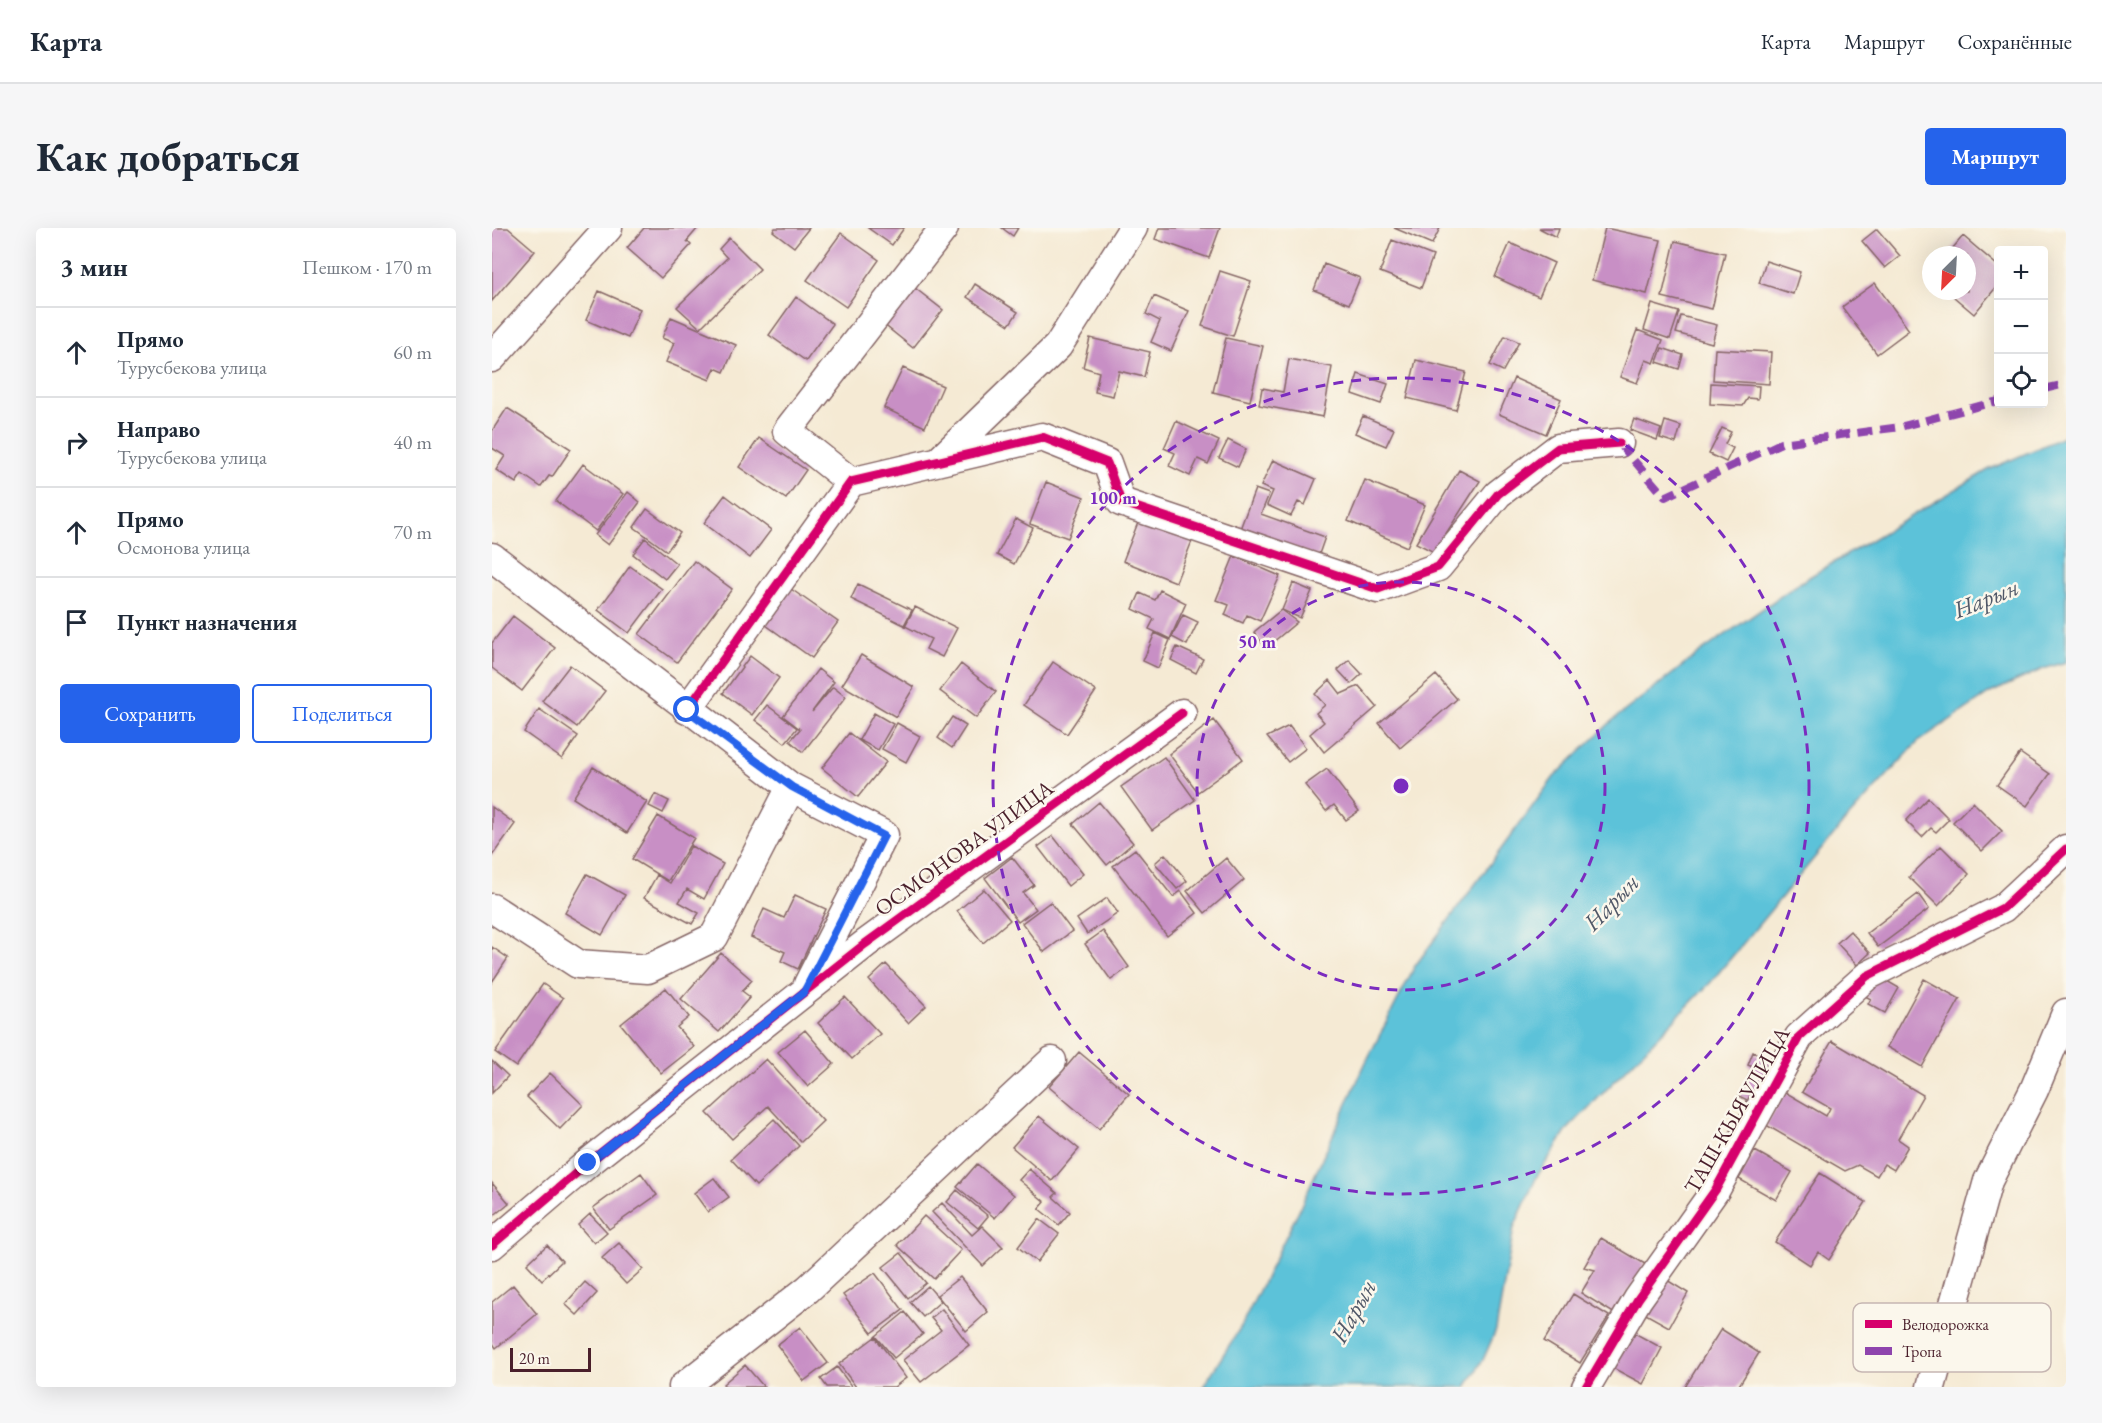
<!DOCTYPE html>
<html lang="ru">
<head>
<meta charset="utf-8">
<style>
  :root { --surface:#fff; --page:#f6f6f7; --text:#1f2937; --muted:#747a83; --line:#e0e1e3; --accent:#2563eb }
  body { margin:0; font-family:"EB Garamond",serif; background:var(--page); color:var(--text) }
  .controls { position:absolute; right:18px; top:18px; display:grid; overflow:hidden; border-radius:6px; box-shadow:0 6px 24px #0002 }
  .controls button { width:54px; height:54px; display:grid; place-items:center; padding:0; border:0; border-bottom:2px solid var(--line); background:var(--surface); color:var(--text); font:30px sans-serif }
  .compass { position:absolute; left:1430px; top:18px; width:54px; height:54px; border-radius:50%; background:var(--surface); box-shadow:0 6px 24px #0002; rotate:204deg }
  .scale { position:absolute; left:18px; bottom:15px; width:81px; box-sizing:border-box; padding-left:6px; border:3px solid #4a1f2b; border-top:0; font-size:16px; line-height:21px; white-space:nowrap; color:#4a1f2b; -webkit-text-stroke:4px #fbf7ec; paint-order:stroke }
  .stop { position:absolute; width:18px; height:18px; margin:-14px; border:4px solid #2563eb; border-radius:50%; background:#fff }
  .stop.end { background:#2563eb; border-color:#fff; box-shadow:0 2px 6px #0008 }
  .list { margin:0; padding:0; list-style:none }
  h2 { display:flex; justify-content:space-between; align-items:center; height:78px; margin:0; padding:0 24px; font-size:26px }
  h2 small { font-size:20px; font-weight:400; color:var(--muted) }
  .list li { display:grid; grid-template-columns:39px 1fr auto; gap:18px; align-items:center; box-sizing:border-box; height:90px; padding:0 24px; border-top:2px solid var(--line) }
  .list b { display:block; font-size:22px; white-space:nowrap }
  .list p { margin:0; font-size:20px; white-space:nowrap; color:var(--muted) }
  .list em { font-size:20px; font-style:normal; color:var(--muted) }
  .actions { display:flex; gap:12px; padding:18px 24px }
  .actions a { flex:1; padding:14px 0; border:2px solid var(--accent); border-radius:6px; text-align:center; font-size:21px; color:var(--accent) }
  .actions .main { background:var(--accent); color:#fff }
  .icon { flex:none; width:33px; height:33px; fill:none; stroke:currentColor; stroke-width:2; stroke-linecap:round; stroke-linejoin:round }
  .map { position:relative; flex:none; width:1574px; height:1159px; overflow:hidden; border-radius:6px }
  header { display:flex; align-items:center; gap:36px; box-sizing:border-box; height:84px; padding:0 30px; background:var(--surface); border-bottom:2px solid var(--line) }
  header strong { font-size:28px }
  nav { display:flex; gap:33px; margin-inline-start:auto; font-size:21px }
  .intro { display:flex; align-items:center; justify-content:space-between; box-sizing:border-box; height:144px; padding:0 36px }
  h1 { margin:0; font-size:42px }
  .button { padding:15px 27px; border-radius:6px; background:var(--accent); color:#fff; font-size:21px; font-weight:700 }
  main { display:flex; gap:36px; padding:0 36px }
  aside { flex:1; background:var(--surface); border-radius:6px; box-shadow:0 6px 24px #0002 }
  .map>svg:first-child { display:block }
  .water { fill:#5cc2d9; stroke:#537082; stroke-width:1.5 }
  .building { fill:#c88fc5 }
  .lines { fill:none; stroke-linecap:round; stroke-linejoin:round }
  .street-casing { stroke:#866666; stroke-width:31 }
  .street { stroke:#fff; stroke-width:28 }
  .quiet { stroke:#8e44ad; stroke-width:8; stroke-dasharray:15 8; stroke-linecap:butt }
  .cycleway-casing { stroke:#fbf7ec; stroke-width:13 }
  .cycleway { stroke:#d6006c; stroke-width:9 }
  .route { stroke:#2563eb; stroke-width:8 }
  .ring { fill:none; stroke:#7b2cbf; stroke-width:3; stroke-dasharray:10 8 }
  .labels { text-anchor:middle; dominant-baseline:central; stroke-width:5; stroke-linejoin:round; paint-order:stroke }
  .street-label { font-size:22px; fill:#4a1f2b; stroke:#fbf7ec }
  .water-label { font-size:24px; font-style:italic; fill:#505868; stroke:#fbf7ec }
  .key { fill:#fbf7ec; stroke:#c6b6b2; stroke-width:1.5 }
  .key-label { font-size:16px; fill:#4a1f2b }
  .centre { fill:#7b2cbf; stroke:#fbf7ec; stroke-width:3 }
  .ring-label { font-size:18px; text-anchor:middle; font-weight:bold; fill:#7b2cbf; stroke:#fbf7ec; stroke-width:5; stroke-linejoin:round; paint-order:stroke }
</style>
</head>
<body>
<header>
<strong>Карта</strong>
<nav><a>Карта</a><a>Маршрут</a><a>Сохранённые</a></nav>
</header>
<div class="intro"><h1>Как добраться</h1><a class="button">Маршрут</a></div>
<main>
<aside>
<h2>3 мин<small>Пешком · 170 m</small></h2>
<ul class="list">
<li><svg class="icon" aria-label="ahead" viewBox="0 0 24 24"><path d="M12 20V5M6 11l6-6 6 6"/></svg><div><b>Прямо</b><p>Турусбекова улица</p></div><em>60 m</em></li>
<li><svg class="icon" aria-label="right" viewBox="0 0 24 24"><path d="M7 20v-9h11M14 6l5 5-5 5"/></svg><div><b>Направо</b><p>Турусбекова улица</p></div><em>40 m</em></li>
<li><svg class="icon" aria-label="ahead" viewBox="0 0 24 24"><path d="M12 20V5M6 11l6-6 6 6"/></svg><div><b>Прямо</b><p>Осмонова улица</p></div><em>70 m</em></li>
<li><svg class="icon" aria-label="arrive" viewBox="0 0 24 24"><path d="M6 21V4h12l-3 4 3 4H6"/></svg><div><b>Пункт назначения</b></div></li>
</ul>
<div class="actions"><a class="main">Сохранить</a><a>Поделиться</a></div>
</aside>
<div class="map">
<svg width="1574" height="1159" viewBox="0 0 1574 1159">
  <rect width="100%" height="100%" fill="#fbf7ec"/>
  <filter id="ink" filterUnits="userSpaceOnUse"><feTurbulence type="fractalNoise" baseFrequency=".0167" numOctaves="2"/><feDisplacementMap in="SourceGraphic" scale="12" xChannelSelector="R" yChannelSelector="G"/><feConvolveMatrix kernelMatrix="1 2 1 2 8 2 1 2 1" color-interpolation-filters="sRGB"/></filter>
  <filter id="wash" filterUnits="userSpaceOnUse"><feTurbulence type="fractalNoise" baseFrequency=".008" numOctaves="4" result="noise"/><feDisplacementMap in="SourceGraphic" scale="24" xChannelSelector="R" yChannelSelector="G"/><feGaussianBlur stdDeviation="1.35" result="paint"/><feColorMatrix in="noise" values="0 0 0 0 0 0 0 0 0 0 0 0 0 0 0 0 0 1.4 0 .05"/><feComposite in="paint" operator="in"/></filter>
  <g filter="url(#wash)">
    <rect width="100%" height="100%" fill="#f5ead4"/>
    <!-- water -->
    <path class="water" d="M1574,208V434L1551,441L1498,465L1427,513L1353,593L1219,754L1076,901L1045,948L1022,999L1004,1102L991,1132L974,1159H711L750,1097L807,982L873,836L923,738L1062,549L1121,492L1210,423L1309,354L1496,242Z"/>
    <g id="blocks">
      <!-- building -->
      <path class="building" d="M0,0H16L43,23L0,73Z
        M152,0H206L195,13L199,17L169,50L135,20Z
        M283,0H317L302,19L281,3Z
        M376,0H412L400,17Z
        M510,0H526L521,8Z
        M667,0H728L717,30L663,11Z
        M902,0H948L940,16Z
        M1047,0H1067L1064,9Z
        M1113,0L1169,12L1155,66L1100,52Z
        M1385,1L1408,28L1393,40L1370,13Z
        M349,5L387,32L354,79L315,52Z
        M1471,8L1506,38V57L1482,86L1455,63H1475V27H1455Z
        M237,10L268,41L208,100L185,79L235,30L227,21Z
        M900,12L941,28L929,60L888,44Z
        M1183,13L1233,25L1220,81L1170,69Z
        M1018,15L1062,35L1047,69L1003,49Z
        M1274,33L1308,44L1301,66L1267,55Z
        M832,36L868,50L857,76L822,62Z
        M728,43L759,53L741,108L710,98Z
        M1383,55L1417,102L1385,126L1350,79Z
        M483,56L526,84L517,97L475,69Z
        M419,57L451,82L421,120L390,95Z
        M107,63L148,81L136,110L94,92Z
        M662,68L697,83L679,123L659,114L668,93L654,86Z
        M304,69L341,96L314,133L277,107Z
        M1160,76L1187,84L1178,111L1152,102Z
        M1189,88L1225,97L1220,115L1184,105Z
        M179,89L244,117L232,144L223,140L218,152L174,134L182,115L170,110Z
        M1145,102L1171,112L1162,135L1154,132L1145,155L1128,149Z
        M1013,108L1027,114L1011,143L998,137Z
        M598,110L658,124L652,149L627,143L621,168L603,164L607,144L591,139Z
        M734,110L771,118L758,173L721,164Z
        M1170,120L1191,127L1187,141L1165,134Z
        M1223,121L1279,124L1277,156L1221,152Z
        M797,131L840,139L831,189L767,177L770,160L791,164Z
        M924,132L974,144L964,182L915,170Z
        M411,140L451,158L433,199L392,180Z
        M866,146L896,156L889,176L860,166Z
        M1022,150L1069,171L1054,206L1007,186Z
        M1219,155L1267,158L1266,171L1256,170L1251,178L1218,176Z
        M15,180L79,221L60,249L57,248L49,259L30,246L24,255L4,242L13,228L0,220V203Z
        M871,188L902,201L894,218L863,205Z
        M1142,191L1169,201L1165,212L1138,202Z
        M684,193L727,213L716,236L706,231L698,248L677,238L683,225L672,220Z
        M1173,193L1189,198L1184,215L1168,210Z
        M1230,200L1239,204L1233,216L1241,220L1234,234L1217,226Z
        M267,210L314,242L294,271L247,239Z
        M736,212L754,221L746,239L727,230Z
        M781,232L824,251L813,277L806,274L799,288L775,277L781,263L769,258Z
        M91,236L131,266L104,303L64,273Z
        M967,242L988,253L942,324L924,315Z
        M873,252L933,277L915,319L856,293Z
        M554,254L592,269L576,310L538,296Z
        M763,261L777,266L769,286L833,309L826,329L748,301Z
        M136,264L148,274L116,317L103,307Z
        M233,267L279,302L258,330L212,295Z
        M155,281L188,305L175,323L142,299Z
        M524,291L541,300L522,336L505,327Z
        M647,292L700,313L684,354L631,333Z
        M153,310L185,336L173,351L141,326Z
        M742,328L788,348L768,393L755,387L751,395L733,387L737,377L724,372Z
        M202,333L240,361L185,434L147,406Z
        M138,338L170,361L137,405L106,382Z
        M801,355L820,363L808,390L790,382Z
        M366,356L420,382L412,397L359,371Z
        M299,361L346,394L320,430L274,397Z
        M668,362L694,375L678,411L657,401L662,391L641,381L648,365L663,372Z
        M423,379L465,400L450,429L434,421L439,411L413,398Z
        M789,382L805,394L774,420L762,404Z
        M691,387L706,394L695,417L680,409Z
        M21,388L63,420L30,463L0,440V415Z
        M663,405L678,412L666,440L651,433Z
        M685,419L711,431L704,445L679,432Z
        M369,427L422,459L404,489L350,457Z
        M258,428L287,450L260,487L231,465Z
        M857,432L870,446L859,456L846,442Z
        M561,434L604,463L575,506L532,477Z
        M469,436L504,464L484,490L448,463Z
        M78,437L113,463L85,499L50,473Z
        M326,441L342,454L320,484L341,459L354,469L311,524L298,513L308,501L291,488Z
        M944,447L965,471L908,520L887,495Z
        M838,452L849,466L867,458L885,479L832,524L818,506L832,494L824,485L833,477L823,466Z
        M275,477L305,500L293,515L263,492Z
        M47,481L86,508L70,531L32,504Z
        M382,485L401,496L386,522L367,512Z
        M460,489L474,498L460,520L446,510Z
        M722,492L751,531L706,564L677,526Z
        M405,495L428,508L414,534L390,521Z
        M797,498L814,520L796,534L775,509Z
        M357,505L394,534L366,569L330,540Z
        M1528,525L1558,546L1535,578L1505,557Z
        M672,529L703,572L660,602L629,559Z
        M101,539L155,574L135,605L81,570Z
        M835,541L867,583L854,592L842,577L834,583L813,557Z
        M163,566L177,573L171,585L157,578Z
        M1436,570L1457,591L1444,604L1439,600L1430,609L1414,593Z
        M607,574L641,615L615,637L581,596Z
        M1481,574L1510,603L1490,623L1461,594Z
        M0,579L23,596L0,628Z
        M166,588L202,610L176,653L140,631Z
        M561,608L591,646L576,658L546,619Z
        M199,618L231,636L212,671L195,661L187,674L207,685L200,696L152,670L165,647L178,655Z
        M1449,618L1477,646L1446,678L1417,649Z
        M643,621L681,669L689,663L705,685L675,708L621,638Z
        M673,626L695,653L685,661L663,635Z
        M520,629L542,657L531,665L544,681L526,694L493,650Z
        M734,630L752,652L713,685L695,663Z
        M95,646L133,667L110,707L73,685Z
        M492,661L518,692L491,715L465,683Z
        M1426,666L1437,681L1386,719L1375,705Z
        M303,667L334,681L306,741L289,733L293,724L259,709L272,681L292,690Z
        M615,670L626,685L595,706L585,691Z
        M558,674L580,703L552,724L530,695Z
        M611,703L637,739L619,752L593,716Z
        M1358,703L1378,725L1365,737L1345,715Z
        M0,719L16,730L0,754Z
        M229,725L260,752L250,763L258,769L227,804L189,771Z
        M394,736L434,778L416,795L377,752Z
        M1388,749L1407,760L1393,785L1376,776L1379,771L1367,765Z
        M1432,751L1468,771L1430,839L1395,819Z
        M51,756L71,770L24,839L3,824Z
        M174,760L197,789L185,799L202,819L169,845L129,796Z
        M353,769L388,806L360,831L326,795Z
        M313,802L342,836L316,859L286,824Z
        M1340,813L1431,867L1406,911L1416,918L1402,942L1392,936L1385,948L1366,937L1353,943L1274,897L1293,864L1334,888L1338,880L1310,864Z
        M587,824L637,866L607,901L557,859Z
        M1261,824L1282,833L1277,847L1269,843L1275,847L1261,875L1247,868L1261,839L1256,837Z
        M274,831L331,893L309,914L276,878L240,911L215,885Z
        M0,833L16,848L0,865Z
        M58,845L91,877L68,901L35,869Z
        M547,888L587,921L560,953L520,919Z
        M282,891L307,918L264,958L239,931Z
        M1263,923L1300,944L1284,972L1247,951Z
        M485,936L522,967L503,990L465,959Z
        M537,941L565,965L561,969L578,984L567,997L547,981L553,974L527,952Z
        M149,945L165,967L117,1001L101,980Z
        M1328,945L1374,974L1337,1032L1326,1024L1318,1037L1283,1014Z
        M222,950L237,969L216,984L202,965Z
        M0,955L17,975L0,989Z
        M465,962L496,988L486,1000L455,974Z
        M450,975L480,1007L490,998L511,1019L491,1038L440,984Z
        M98,986L115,1004L102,1015L86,997Z
        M432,988L469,1022L442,1051L405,1017Z
        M547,991L567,1006L545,1034L526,1019Z
        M1109,1010L1153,1036L1123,1086L1089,1065L1103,1042L1092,1039Z
        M127,1015L151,1041L134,1056L110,1030Z
        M55,1017L70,1033L50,1052L35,1036Z
        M409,1025L434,1055L416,1070L391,1039Z
        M383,1045L411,1082L380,1105L351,1067Z
        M468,1049L496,1084L474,1103L445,1067Z
        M1170,1049L1196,1065L1177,1099L1150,1084Z
        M93,1054L105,1065L85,1087L73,1076Z
        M21,1057L45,1086L4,1120L0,1114V1074Z
        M436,1058L449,1073L431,1089L418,1074Z
        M1081,1066L1117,1088L1088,1135L1052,1113Z
        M450,1081L477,1117L429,1154L411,1132L449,1102L439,1090Z
        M413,1084L431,1106L402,1130L384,1108Z
        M308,1099L336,1135L312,1153L285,1117Z
        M1229,1101L1267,1125L1246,1159H1193Z
        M1137,1102L1170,1120L1151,1156L1117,1138Z
        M383,1109L414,1150L402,1159H364L347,1136Z
        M253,1137L272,1159H234L231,1156Z
        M345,1139L360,1159H335L329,1151Z"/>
    </g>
  </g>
  <g filter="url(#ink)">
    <use href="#blocks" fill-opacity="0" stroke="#866666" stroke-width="1.5"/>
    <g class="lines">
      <!-- street casing -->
      <g class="street-casing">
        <path id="street" d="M0,130L116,0
          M448,232L566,118L641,0
          M359,254L295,203L452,0
          M0,329L299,559L392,607L316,756
          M195,482L359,254L550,209L615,235L629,274L886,361L946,339L1006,266L1066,220L1127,215
          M0,680L86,736L156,741L222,709L299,559
          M0,1017L96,935L373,716L690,485
          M191,1159L316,1061L560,833
          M1094,1159L1146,1071L1224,961L1307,809L1375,748L1511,680L1574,621
          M1439,1159L1496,953L1542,862L1574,785"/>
      </g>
      <!-- street -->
      <use href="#street" class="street"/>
      <!-- quiet -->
      <path class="quiet" d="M1552,161L1574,156
        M1127,215L1173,269L1289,215L1408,199L1506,173"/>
      <!-- cycleway casing -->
      <g class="cycleway-casing">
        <path id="cycleway" d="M195,482L359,254L550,209L615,235L629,274L886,361L946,339L1006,266L1066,220L1127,215
          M0,1017L96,935L373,716L690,485
          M1094,1159L1146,1071L1224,961L1307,809L1375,748L1511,680L1574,621"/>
      </g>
      <!-- cycleway -->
      <use href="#cycleway" class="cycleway"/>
    </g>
  </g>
  <g class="lines" filter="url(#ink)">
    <!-- route -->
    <path class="route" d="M96,935L312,764L392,608L300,559L195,482"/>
  </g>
  <!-- distance rings -->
  <g class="ring">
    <circle cx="909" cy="558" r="204"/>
    <circle cx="909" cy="558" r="408"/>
  </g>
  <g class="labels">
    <!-- street labels -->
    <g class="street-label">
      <text transform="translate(472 620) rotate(-36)">ОСМОНОВА УЛИЦА</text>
      <text transform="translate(1245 882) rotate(-60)">ТАШ-КЫЯ УЛИЦА</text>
    </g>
    <!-- water labels -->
    <g class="water-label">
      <text transform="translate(1494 370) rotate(-22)">Нарын</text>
      <text transform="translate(1119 674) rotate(-46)">Нарын</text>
      <text transform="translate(861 1083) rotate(-61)">Нарын</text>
    </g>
  </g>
  <!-- legend -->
  <rect x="1361" y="1075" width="198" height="69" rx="9" class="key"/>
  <rect x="1373" y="1092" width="27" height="8" fill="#d6006c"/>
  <rect x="1373" y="1119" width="27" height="8" fill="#8e44ad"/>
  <g class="key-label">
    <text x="1410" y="1102">Велодорожка</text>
    <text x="1410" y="1129">Тропа</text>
  </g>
  <circle cx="909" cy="558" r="9" class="centre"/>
  <g class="ring-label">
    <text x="621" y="276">100 m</text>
    <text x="765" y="420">50 m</text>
  </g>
</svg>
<div class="controls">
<button>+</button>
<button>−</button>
<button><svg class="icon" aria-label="locate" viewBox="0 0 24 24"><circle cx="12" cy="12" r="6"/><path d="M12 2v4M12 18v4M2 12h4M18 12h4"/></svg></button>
</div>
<svg class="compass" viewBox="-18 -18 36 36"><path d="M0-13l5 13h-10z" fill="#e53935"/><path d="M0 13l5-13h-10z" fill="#747a83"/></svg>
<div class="scale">20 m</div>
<div class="stop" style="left:195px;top:482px"></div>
<div class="stop end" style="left:96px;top:935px"></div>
</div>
</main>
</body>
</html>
